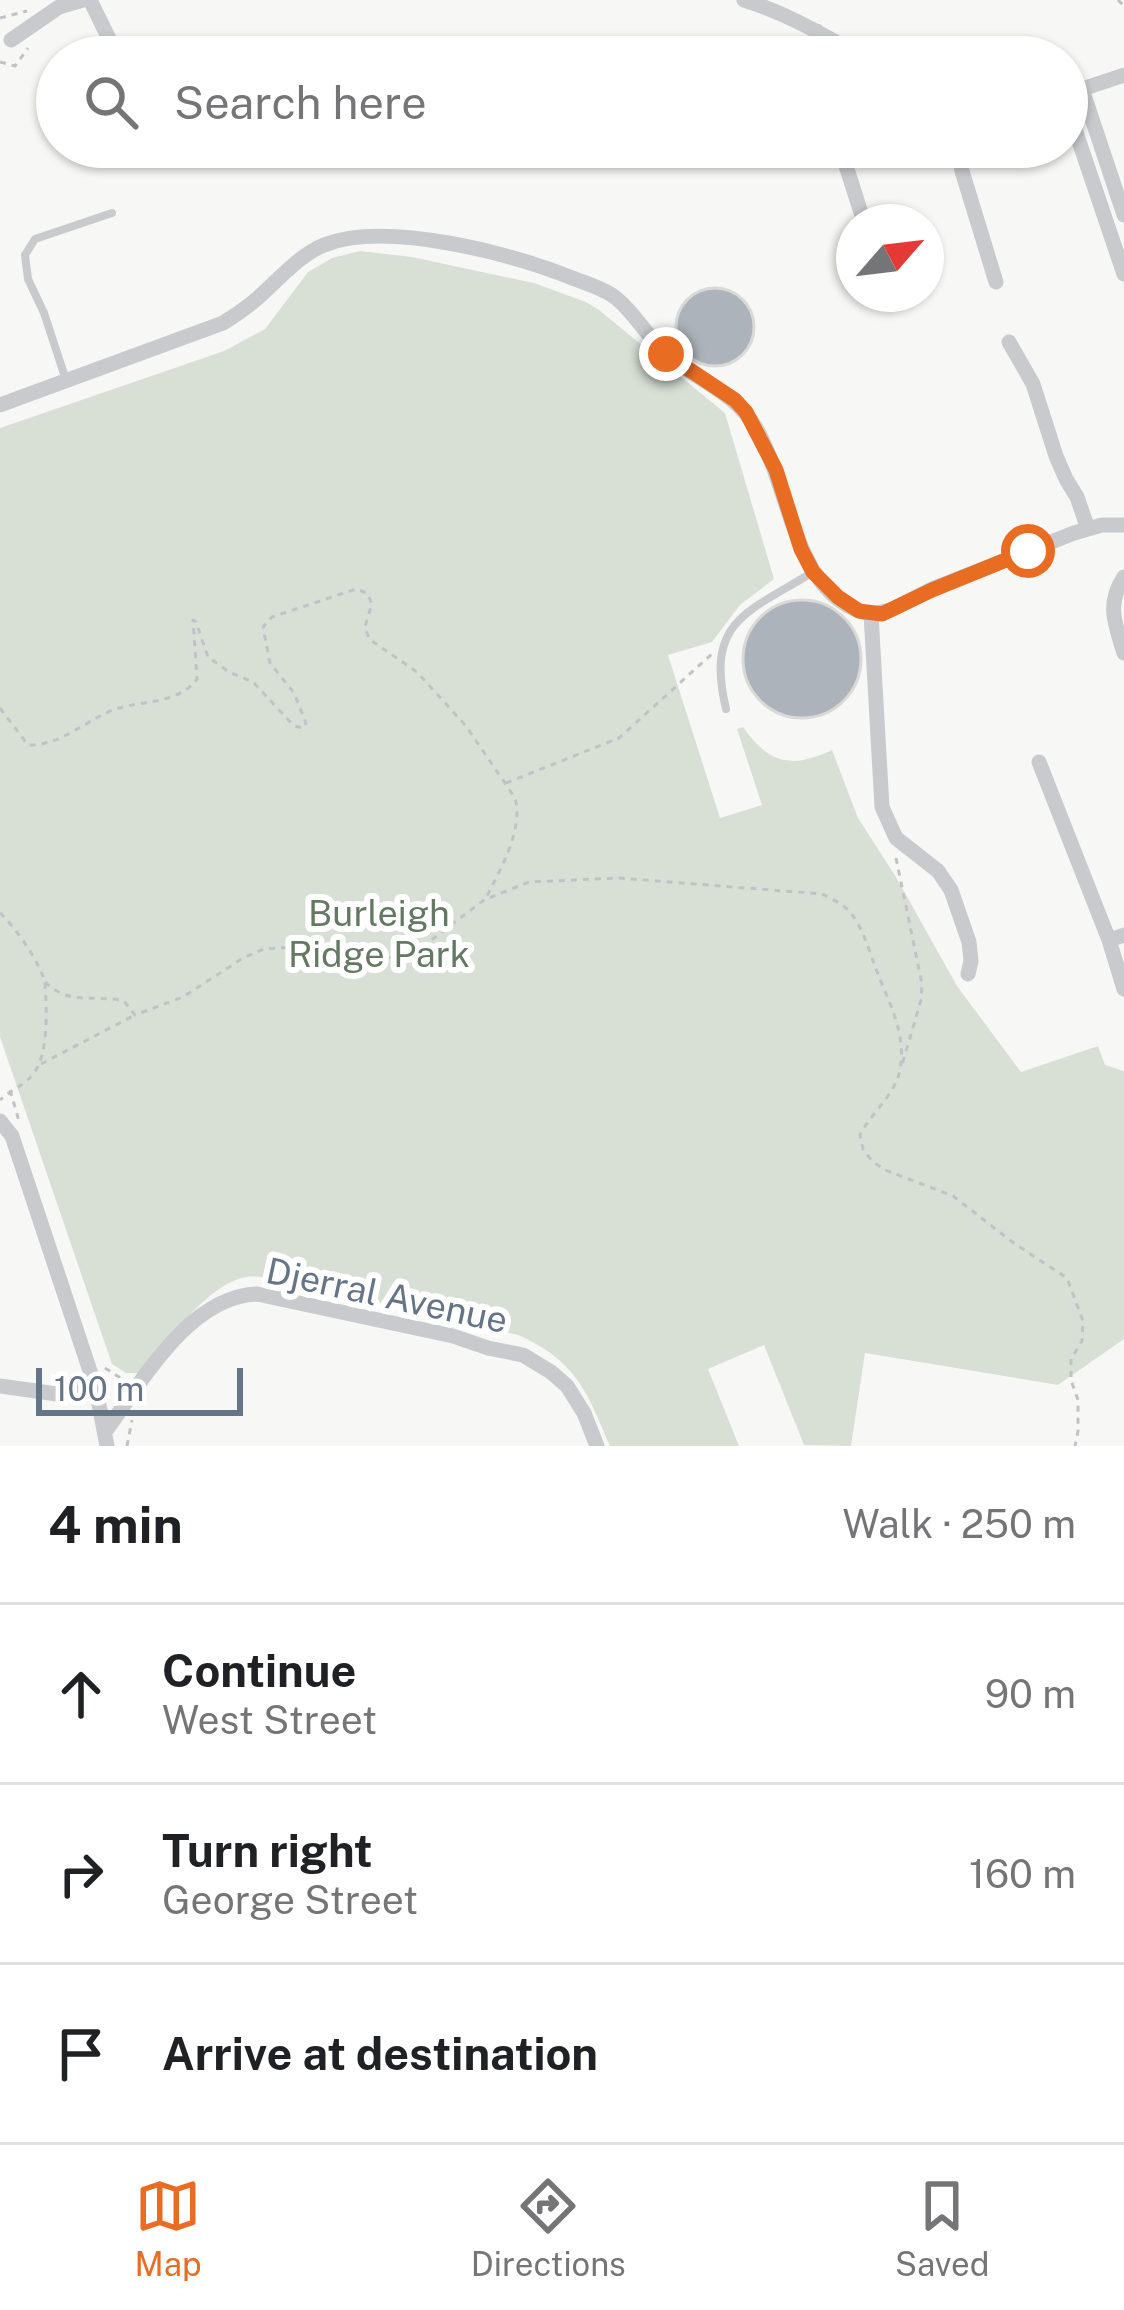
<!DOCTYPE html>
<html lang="en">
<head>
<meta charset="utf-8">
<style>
  :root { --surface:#fff; --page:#f6f6f6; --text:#202124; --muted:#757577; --line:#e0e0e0; --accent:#e96c23 }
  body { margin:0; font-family:"Public Sans",sans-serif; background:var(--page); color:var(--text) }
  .compass { position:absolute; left:836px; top:204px; width:108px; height:108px; border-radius:50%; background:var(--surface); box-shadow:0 3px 9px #0004; rotate:62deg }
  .scale { position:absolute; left:36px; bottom:30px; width:207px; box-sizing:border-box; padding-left:12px; border:6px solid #667487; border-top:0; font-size:33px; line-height:42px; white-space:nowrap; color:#667487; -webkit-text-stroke:9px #fff; paint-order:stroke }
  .stop { position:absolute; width:36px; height:36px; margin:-27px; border:9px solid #e96c23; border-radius:50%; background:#fff }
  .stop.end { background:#e96c23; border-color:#fff; box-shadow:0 3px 12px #0008 }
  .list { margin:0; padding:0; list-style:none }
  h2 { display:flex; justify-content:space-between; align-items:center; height:156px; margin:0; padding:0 48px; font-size:51px }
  h2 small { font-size:39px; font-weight:400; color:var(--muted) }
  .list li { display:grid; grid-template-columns:78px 1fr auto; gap:36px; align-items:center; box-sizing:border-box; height:180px; padding:0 48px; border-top:3px solid var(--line) }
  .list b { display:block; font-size:45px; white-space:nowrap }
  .list p { margin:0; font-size:39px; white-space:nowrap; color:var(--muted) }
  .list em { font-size:39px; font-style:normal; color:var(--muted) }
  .icon { flex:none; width:66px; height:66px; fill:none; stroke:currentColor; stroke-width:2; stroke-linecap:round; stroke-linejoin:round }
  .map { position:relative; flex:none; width:1124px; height:1446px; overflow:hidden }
  .search { position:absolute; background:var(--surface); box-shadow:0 3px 9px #0004; left:36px; right:36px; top:36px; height:132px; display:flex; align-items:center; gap:30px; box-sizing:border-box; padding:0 42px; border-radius:66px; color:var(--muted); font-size:45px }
  .sheet { height:696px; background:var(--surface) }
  nav { display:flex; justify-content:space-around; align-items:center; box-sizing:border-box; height:168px; border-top:3px solid var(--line); background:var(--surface); font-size:33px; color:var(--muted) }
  nav a { display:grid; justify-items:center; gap:6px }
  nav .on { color:var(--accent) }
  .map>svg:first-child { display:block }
  .green { fill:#d8e0d6 }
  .building { fill:#acb3ba; stroke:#d9d9d7; stroke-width:3 }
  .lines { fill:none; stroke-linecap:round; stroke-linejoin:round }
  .path { stroke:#c1c2c5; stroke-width:3; stroke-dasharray:6 6; stroke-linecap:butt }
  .lane { stroke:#c8cace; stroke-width:8 }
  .street { stroke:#c8cace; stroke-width:15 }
  .route { stroke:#e96c23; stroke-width:15 }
  .labels { text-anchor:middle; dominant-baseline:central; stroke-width:12; stroke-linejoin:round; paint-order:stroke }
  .park-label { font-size:36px; fill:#637961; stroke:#fff }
  .street-label { font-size:36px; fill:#667487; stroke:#fff }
</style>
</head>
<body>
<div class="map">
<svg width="1124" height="1446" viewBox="0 0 1124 1446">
  <rect width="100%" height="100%" fill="#f7f8f5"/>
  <!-- green -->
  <path class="green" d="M360,251L412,257L534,283L586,302L599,310L725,413L774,579L740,605L712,642L668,655L720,818L762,805L737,729L743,727C769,764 791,769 832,750L858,818L896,877L957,986L1021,1072L1098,1046L1105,1065L1124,1071V1339L1058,1385L865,1353L851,1446L804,1445L764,1345L708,1369L739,1446H610C587,1391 575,1360 518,1335L266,1277C260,1277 253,1276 247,1277C207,1283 166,1344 142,1373H126L112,1364L0,1037V428L224,351L265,329L308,272L332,258Z"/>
  <!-- building -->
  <path class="building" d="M676 327a39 39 0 1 1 78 0a39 39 0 1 1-78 0Z
    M743 659a59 59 0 1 1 118 0a59 59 0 1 1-118 0Z"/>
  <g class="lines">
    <!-- path -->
    <path class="path" d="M1118,0L1124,6
      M0,18L27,11
      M0,62L15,66L28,48
      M0,708L28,745C58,746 82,724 108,712C136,699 176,707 197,679L193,620L196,622L208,657L229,672L253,682L294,726L304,728L306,723L294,693L270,663L263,627L272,617L356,589L367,593L372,604L365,626L369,639L417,672L466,726L515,798C524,829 500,870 486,898
      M506,783L619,738L713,653
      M896,858L922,984L921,1000L902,1065
      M0,913C14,925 44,968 45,985C47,1008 48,1050 36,1070C28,1084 12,1089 0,1100
      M45,982C69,1006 95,994 124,1001L135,1015L183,997L243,958L264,949L294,947L394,958L418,950L484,900L529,882L619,878L822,894C830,898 841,903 847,909C863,925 868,949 876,969C888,1001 907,1033 900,1070C895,1095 871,1113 860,1135L863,1149L872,1161L885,1170L953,1196L1015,1244L1067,1278L1083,1321L1082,1341L1071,1359V1380L1078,1400V1431L1075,1446
      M41,1064L133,1016
      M10,1090L19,1121
      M105,1368L122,1379
      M127,1446L132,1420"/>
    <!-- lane -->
    <path class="lane" d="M66,380L44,313L28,279L25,255L35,239L112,213
      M726,709C705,620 747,613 813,572"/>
    <!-- street -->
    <path class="street" d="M90,0L118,57
      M744,0C786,13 824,35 862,57
      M11,40L59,7L83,0
      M812,57L817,31
      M1082,89L1124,215
      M1067,94L1124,75
      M1067,106L1124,274
      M840,147L864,222
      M957,147L962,171L996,282
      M886,294L887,297
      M1009,342L1033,384L1056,456L1066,479L1077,497L1088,529
      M0,405L223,323C233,317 243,310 253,302C275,284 297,256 324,245C387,220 513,254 575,279C588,284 605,289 616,298C638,316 650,342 672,359C702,382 736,394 756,428C790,485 794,600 871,614
      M1124,577C1106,604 1115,624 1124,653
      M871,614L882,807L896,838L938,871L951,890L969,942L971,961L968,974
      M871,614L891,610L932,589L1074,533L1102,525H1124
      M1039,762L1109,940L1124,935
      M1109,940L1124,989
      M0,1121L12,1136L96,1389L107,1446
      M0,1386L57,1394L96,1389
      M105,1432C142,1382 188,1297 257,1294L453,1336L488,1348L523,1355L551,1372L567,1386L584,1413L597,1446"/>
  </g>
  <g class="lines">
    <!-- route -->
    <path class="route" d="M666,354L735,400L746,412L776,470L801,549L813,572L838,597L859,611L882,614L932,590L1028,551"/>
  </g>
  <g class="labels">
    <!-- park labels -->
    <g class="park-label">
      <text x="379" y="913">Burleigh<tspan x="379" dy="41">Ridge Park</tspan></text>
    </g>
    <!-- street labels -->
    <g class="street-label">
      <text transform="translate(387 1295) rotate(12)">Djerral Avenue</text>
    </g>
  </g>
</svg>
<svg class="compass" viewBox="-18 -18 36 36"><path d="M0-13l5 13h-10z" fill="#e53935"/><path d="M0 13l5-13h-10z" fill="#757577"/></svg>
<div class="scale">100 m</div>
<div class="stop" style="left:1028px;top:551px"></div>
<div class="stop end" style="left:666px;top:354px"></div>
<div class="search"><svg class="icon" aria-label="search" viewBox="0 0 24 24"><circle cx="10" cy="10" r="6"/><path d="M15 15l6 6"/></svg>Search here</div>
</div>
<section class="sheet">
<h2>4 min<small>Walk · 250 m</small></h2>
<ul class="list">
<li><svg class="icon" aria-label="ahead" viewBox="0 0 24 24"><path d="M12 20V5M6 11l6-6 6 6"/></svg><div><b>Continue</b><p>West Street</p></div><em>90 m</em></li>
<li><svg class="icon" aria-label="right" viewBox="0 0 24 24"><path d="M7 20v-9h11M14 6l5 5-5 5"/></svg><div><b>Turn right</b><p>George Street</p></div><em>160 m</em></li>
<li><svg class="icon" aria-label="arrive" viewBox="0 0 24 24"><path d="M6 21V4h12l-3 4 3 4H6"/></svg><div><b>Arrive at destination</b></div></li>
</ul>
</section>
<nav>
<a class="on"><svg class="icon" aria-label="map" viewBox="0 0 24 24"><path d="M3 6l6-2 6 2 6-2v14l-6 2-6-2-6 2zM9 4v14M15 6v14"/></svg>Map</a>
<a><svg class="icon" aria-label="directions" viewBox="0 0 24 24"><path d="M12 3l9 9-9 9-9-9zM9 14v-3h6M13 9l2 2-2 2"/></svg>Directions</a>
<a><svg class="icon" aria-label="saved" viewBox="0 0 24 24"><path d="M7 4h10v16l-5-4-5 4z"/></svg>Saved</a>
</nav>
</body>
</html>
